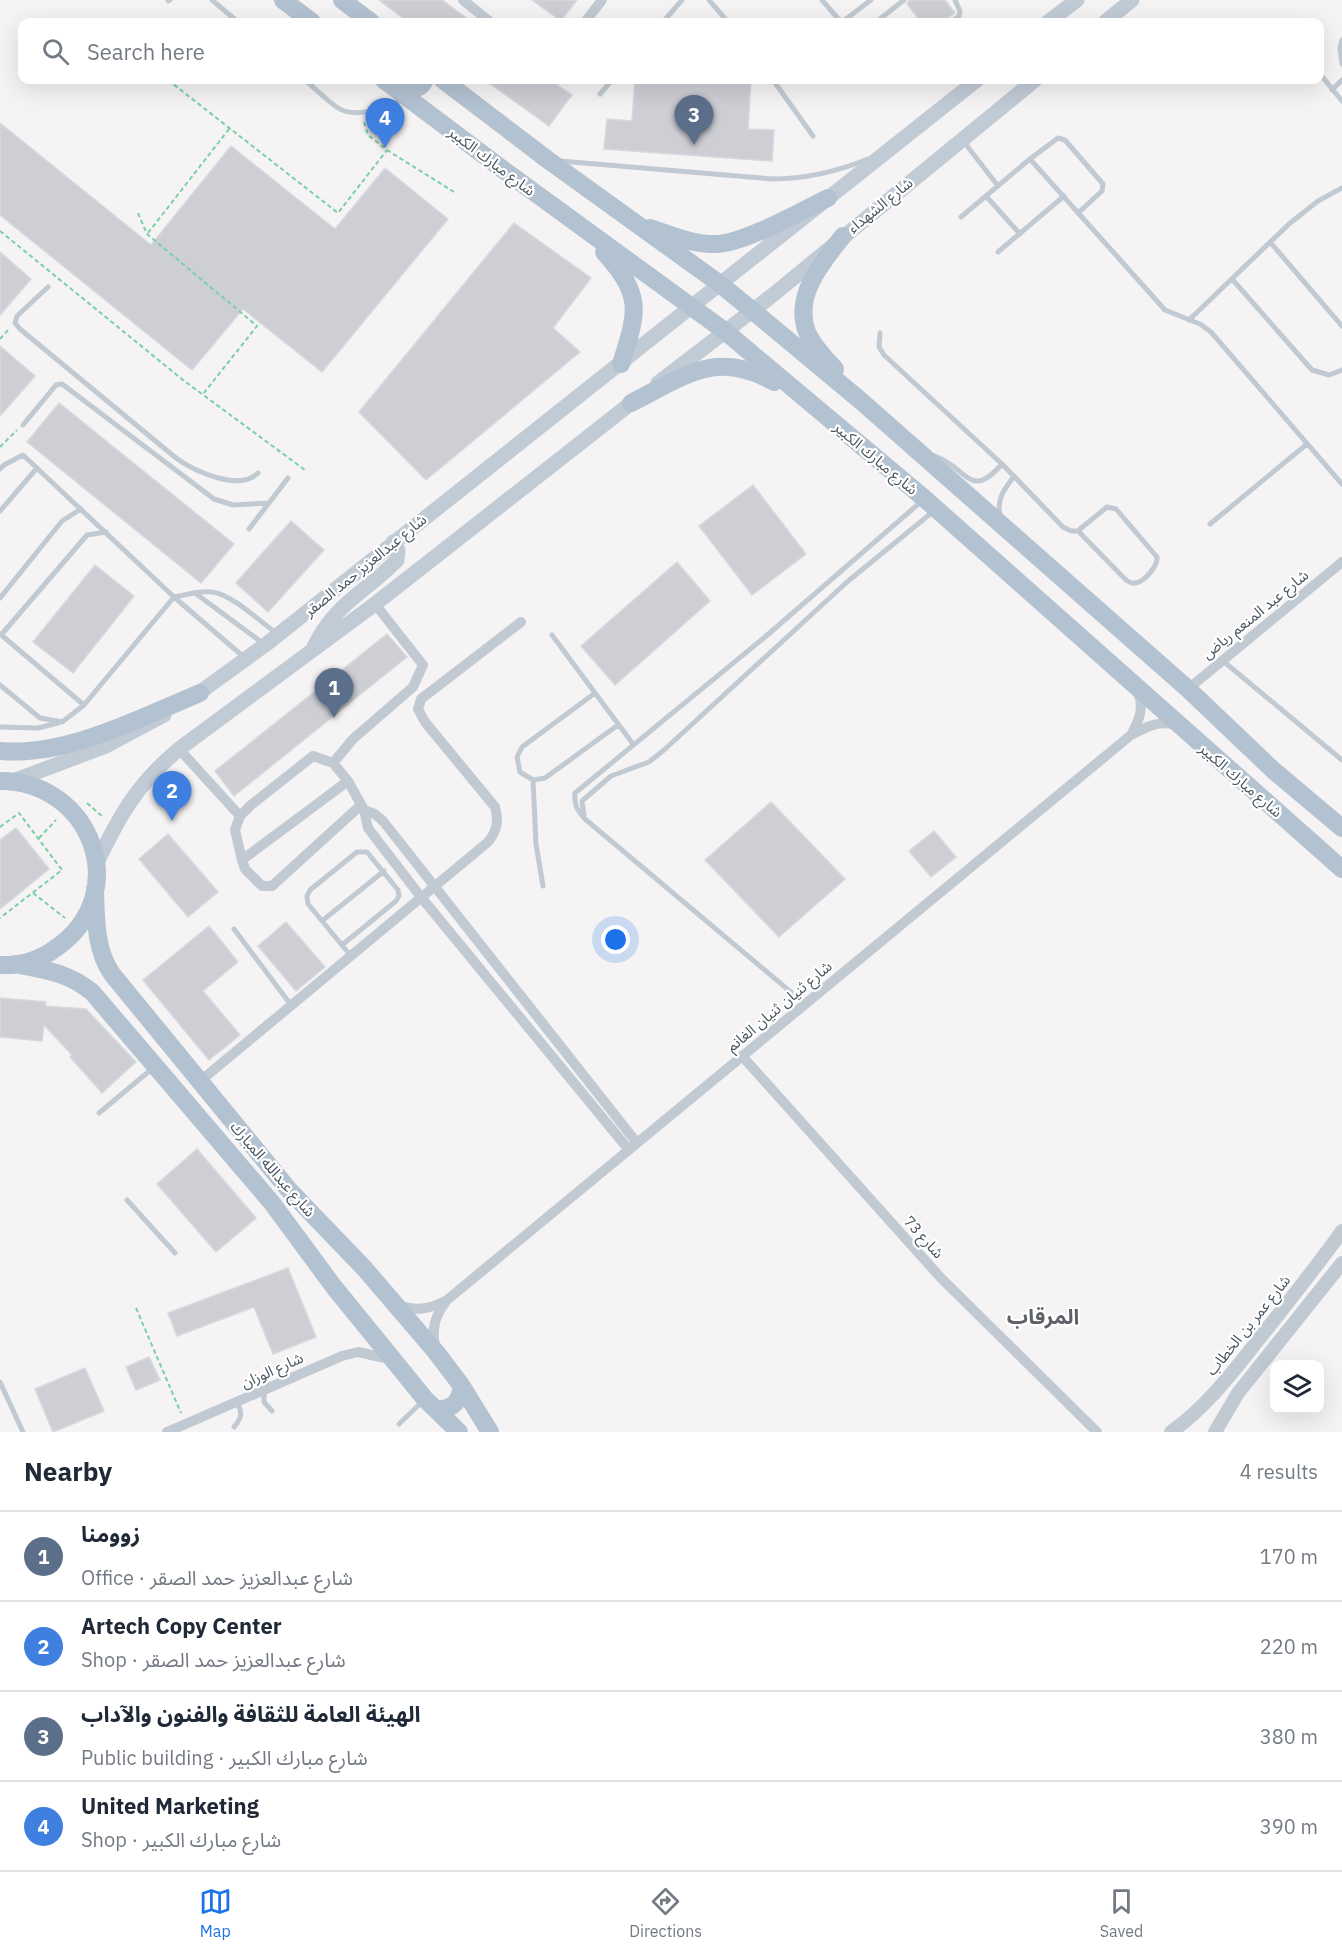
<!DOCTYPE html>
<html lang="en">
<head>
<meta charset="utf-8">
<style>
  :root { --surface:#fff; --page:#f6f6f7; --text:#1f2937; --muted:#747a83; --line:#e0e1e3; --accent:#1a73e8 }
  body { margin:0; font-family:"IBM Plex Sans","Noto Sans Arabic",sans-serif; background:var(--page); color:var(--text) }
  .controls { position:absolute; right:18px; bottom:18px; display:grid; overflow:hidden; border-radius:12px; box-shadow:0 6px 24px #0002 }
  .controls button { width:54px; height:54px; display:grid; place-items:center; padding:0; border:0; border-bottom:2px solid var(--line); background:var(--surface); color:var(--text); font:30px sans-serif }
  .you { position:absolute; left:616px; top:940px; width:21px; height:21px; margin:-15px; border:4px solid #fff; border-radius:50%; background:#1a73e8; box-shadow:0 0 0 9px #1a73e833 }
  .badge { display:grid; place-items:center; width:39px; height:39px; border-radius:50%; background:var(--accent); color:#fff; font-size:20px; font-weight:700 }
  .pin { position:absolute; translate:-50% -50px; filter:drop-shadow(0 2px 3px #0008) }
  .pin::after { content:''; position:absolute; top:32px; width:21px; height:18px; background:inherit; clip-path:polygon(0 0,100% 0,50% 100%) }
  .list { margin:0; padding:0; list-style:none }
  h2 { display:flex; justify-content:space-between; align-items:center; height:78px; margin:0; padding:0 24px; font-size:26px }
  h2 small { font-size:20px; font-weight:400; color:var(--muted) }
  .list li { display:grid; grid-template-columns:39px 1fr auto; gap:18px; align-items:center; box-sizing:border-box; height:90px; padding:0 24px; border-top:2px solid var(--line) }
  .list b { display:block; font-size:22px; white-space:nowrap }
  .list p { margin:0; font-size:20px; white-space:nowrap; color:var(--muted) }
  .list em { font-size:20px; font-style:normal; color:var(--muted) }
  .icon { flex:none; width:33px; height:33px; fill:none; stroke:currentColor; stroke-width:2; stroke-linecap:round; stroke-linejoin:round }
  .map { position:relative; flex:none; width:1342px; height:1432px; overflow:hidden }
  .search { position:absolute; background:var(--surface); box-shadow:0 6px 24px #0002; left:18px; right:18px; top:18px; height:66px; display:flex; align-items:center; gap:15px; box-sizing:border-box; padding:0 21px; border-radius:12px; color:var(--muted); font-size:22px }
  .sheet { height:438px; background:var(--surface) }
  nav { display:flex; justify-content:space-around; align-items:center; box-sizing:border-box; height:84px; border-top:2px solid var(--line); background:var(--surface); font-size:16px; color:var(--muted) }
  nav a { display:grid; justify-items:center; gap:3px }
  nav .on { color:var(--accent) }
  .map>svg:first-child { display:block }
  .building { fill:#cdcfd5; stroke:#d7d9de; stroke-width:1.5 }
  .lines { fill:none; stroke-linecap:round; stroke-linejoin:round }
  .path { stroke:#7ad0a6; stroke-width:2; stroke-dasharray:4.5 3; stroke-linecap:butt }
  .service { stroke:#c1cad2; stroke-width:5 }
  .minor { stroke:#c1cad2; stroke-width:10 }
  .tertiary { stroke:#c1cad2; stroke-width:14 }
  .secondary { stroke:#c1cbd6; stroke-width:15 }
  .primary { stroke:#b3c2d1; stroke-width:18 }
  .labels { text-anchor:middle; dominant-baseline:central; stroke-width:4.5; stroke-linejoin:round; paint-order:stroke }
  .street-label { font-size:15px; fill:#4a5661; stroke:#fff }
  .district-label { font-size:21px; font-weight:bold; fill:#5f6368; stroke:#fff }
</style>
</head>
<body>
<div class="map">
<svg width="1342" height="1432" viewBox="0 0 1342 1432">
  <rect width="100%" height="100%" fill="#f5f3f3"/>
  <!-- building -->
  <path class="building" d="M379,0H442L472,22H408Z
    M532,0H577L561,21Z
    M909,0H945L955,13L942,22H921L907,4Z
    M485,80H550L572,95L549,126Z
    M635,80H751L748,129L774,130L772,161L604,149L607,119L632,121Z
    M0,123L151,245L231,146L335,229L385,168L448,219L322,372L243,309L192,370L0,215Z
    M514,223L591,278L553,328L580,352L426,480L359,412Z
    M0,252L31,279L0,315Z
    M0,346L35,376L0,416Z
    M59,403L234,544L201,583L27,442Z
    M753,485L806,554L752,595L699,526Z
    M291,521L324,550L268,612L236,583Z
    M677,562L710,601L615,685L581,646Z
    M95,565L134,596L73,673L33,642Z
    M387,634L407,657L234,796L215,771Z
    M771,802L845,879L779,937L705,860Z
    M16,828L49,869L0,909V840Z
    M934,831L956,857L931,877L909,851Z
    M168,834L218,892L188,917L139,859Z
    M286,922L325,967L296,991L258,946Z
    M209,926L238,962L203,991L240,1035L209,1060L143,980Z
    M0,998L46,1002L45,1006L86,1009L136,1062L102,1093L70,1057L72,1055L44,1025L42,1041L0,1037Z
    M197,1149L256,1218L216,1252L157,1184Z
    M288,1268L316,1337L273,1354L254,1307L177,1336L168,1313Z
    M149,1357L160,1380L136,1390L126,1367Z
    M85,1368L104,1411L53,1432L35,1389Z"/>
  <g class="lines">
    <!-- path -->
    <path class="path" d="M168,80L338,213L387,150
      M364,122L368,135L387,150L454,192
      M138,213L147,234L257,326L203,394
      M0,231L183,380L305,470
      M148,233L229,129
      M0,339L9,329
      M0,447L17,430
      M87,803L103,817
      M0,827L19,813L62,870L0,918
      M39,838L56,820
      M33,893L65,918
      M136,1308L181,1413"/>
    <!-- service -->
    <path class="service" d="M212,0L238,22
      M709,0L728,22
      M822,0L841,22
      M168,1L170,0
      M663,22L682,0
      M842,22L871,0
      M876,22L904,0
      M951,22L959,16L960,11L955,0
      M1342,40L1340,48L1342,64
      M1320,74L1342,101
      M305,80C316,89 326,100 338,108C355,119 387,108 403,99
      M773,80L813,136
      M1332,90L1342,80
      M600,94L612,80
      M964,142L998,186
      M1030,159L1165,310L1200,324L1211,332L1342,484
      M560,161L772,179C807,179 836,172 868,159
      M986,196L1020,234
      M961,217L1030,159L1058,138L1065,140L1103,184L1102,191L1078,213
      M1270,242L1342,326
      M998,252L1064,196
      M1232,279L1312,370L1329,375L1342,370
      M48,287L17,316L15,323L20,329L176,458C194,471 239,492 258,473
      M1189,320L1289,224L1318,201L1342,188
      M880,333L879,347L884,355L1002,464L1063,527L1071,531H1080
      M23,425L56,385L62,384L214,499L233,505L269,503
      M934,456C967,466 969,502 1002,464
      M0,469L4,465L23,455L174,597L245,658
      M1107,507L1116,509L1157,557C1158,565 1145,582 1135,583C1131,584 1129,582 1126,580L1080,533V529Z
      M0,511L37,468
      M1000,514C996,499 1006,487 1014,476
      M1210,524L1307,444
      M249,529L288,478
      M195,593L264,644
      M0,598L62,521L81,509
      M0,634L84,705
      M1,635L87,535L106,532
      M552,635L633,744
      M1223,661L1342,760
      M0,685L40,718L62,722L84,705L174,597C186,595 200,590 212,592C231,594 260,621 276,633
      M595,693L522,747L517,757L520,772L533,780L545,778L618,725
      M0,727L38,728L58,723
      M533,780L536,844L543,886
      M584,815L582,801L611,776L649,762L664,750L847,582L935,510
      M322,921L384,871
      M234,929L291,1005
      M342,945L396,901L399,896L398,890L367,852H357L310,890L307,896L308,904L351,956
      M805,1004L585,819C577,810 574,805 575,793L765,637L923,500
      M99,1113L153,1068
      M127,1200L175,1253
      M0,1382L23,1432
      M264,1391V1402L272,1411
      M399,1424L424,1400
      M234,1427C242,1418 243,1411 236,1402"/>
    <!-- minor -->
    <path class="minor" d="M463,0L490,22
      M585,22L602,0
      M1188,689L1342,562
      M1131,735C1140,719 1144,708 1138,691
      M179,749L240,816
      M333,763L353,739L413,687L423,665L375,604
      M361,805L272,886H262L245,869L242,860L235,830L240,816L251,805L313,756L333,763L348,781L364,810
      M242,860L348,781
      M742,1056L941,1278L1097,1432
      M199,1082L488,842C497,831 499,821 495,807L425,722L418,709L421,699L521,622
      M629,1150L421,897L368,828L364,810L375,814L383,821L637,1143
      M397,1305C416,1311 429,1310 447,1300L1131,735C1146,727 1161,719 1177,726
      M435,1347C432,1330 434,1317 445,1303
      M167,1432L342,1356L358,1352L389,1359"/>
    <!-- tertiary -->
    <path class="tertiary" d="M1171,1432C1208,1406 1235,1369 1263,1334C1290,1300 1317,1266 1342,1231
      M1215,1432L1238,1393L1342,1263"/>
    <!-- secondary -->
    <path class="secondary" d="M1048,22L1077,0
      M1105,22L1132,0
      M658,383L774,294L1035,80
      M312,651C334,603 364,594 397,560L398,550L393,542
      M192,698L265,645L977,80
      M13,781L106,746L164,715
      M96,865C119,816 137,784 179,749L375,604L639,397"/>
    <!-- primary -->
    <path class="primary" d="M283,0L312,22
      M342,0L371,22
      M384,80L505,171L726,332L925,499L1342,869
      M397,80C407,87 418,94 425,80
      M443,80L548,160L720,284L753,311L861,401L1188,689L1273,770L1342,828
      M650,228C672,235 694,245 717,244C745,243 801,211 828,198
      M604,252C643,296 638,310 621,364
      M835,369C825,358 813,346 807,332C793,296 822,262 843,236
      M631,403C685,376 716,349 774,382
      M0,751C66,757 140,718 200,693
      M0,781C92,781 134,894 56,948C40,960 20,966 0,965
      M95,889C96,919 95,949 112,974L289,1190L364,1268L436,1352L461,1385L490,1432
      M15,964C45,970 67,972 92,992L272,1203L334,1287L425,1399L459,1432
      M434,1408C450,1412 462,1402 461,1385"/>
  </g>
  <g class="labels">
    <!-- street labels -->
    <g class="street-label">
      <text transform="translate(492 161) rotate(37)">شارع مبارك الكبير</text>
      <text transform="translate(880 205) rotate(-39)">شارع الشهداء</text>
      <text transform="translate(876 458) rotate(40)">شارع مبارك الكبير</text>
      <text transform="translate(365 565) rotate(-39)">شارع عبدالعزيز حمد الصقر</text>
      <text transform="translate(1255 614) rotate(-39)">شارع عبد المنعم رياض</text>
      <text transform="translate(1241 780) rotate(41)">شارع مبارك الكبير</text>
      <text transform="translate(779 1006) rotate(-40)">شارع ثنيان ثنيان الغانم</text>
      <text transform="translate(273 1169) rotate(49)">شارع عبدالله المبارك</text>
      <text transform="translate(924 1237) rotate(48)">شارع 73</text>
      <text transform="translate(1248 1325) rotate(-51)">شارع عمر بن الخطاب</text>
      <text transform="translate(272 1370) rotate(-24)">شارع الوزان</text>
    </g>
    <!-- district labels -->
    <g class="district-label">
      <text x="1043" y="1316">المرقاب</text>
    </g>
  </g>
</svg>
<div class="controls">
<button><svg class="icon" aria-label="layers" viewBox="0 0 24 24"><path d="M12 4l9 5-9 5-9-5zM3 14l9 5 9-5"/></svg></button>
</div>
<div class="you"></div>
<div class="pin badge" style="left:334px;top:718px;background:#5c6f8a">1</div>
<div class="pin badge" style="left:172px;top:821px;background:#3f7fe0">2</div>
<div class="pin badge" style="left:694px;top:145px;background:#5c6f8a">3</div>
<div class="pin badge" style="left:385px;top:148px;background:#3f7fe0">4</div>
<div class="search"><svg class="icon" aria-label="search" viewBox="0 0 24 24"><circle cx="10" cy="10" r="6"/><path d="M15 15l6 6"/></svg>Search here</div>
</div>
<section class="sheet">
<h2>Nearby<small>4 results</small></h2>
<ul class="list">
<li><span class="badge" style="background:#5c6f8a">1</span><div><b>زوومنا</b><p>Office · شارع عبدالعزيز حمد الصقر</p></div><em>170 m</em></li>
<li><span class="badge" style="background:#3f7fe0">2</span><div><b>Artech Copy Center</b><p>Shop · شارع عبدالعزيز حمد الصقر</p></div><em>220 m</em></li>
<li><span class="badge" style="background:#5c6f8a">3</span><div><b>الهيئة العامة للثقافة والفنون والآداب</b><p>Public building · شارع مبارك الكبير</p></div><em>380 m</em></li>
<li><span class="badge" style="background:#3f7fe0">4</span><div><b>United Marketing</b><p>Shop · شارع مبارك الكبير</p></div><em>390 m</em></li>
</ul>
</section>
<nav>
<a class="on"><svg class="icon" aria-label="map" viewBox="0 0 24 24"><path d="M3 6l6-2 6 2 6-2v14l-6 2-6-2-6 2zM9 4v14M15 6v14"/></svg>Map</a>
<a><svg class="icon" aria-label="directions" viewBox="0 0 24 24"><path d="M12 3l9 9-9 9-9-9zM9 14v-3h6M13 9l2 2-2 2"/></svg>Directions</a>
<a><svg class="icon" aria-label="saved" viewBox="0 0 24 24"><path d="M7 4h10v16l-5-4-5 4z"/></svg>Saved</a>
</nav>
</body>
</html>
